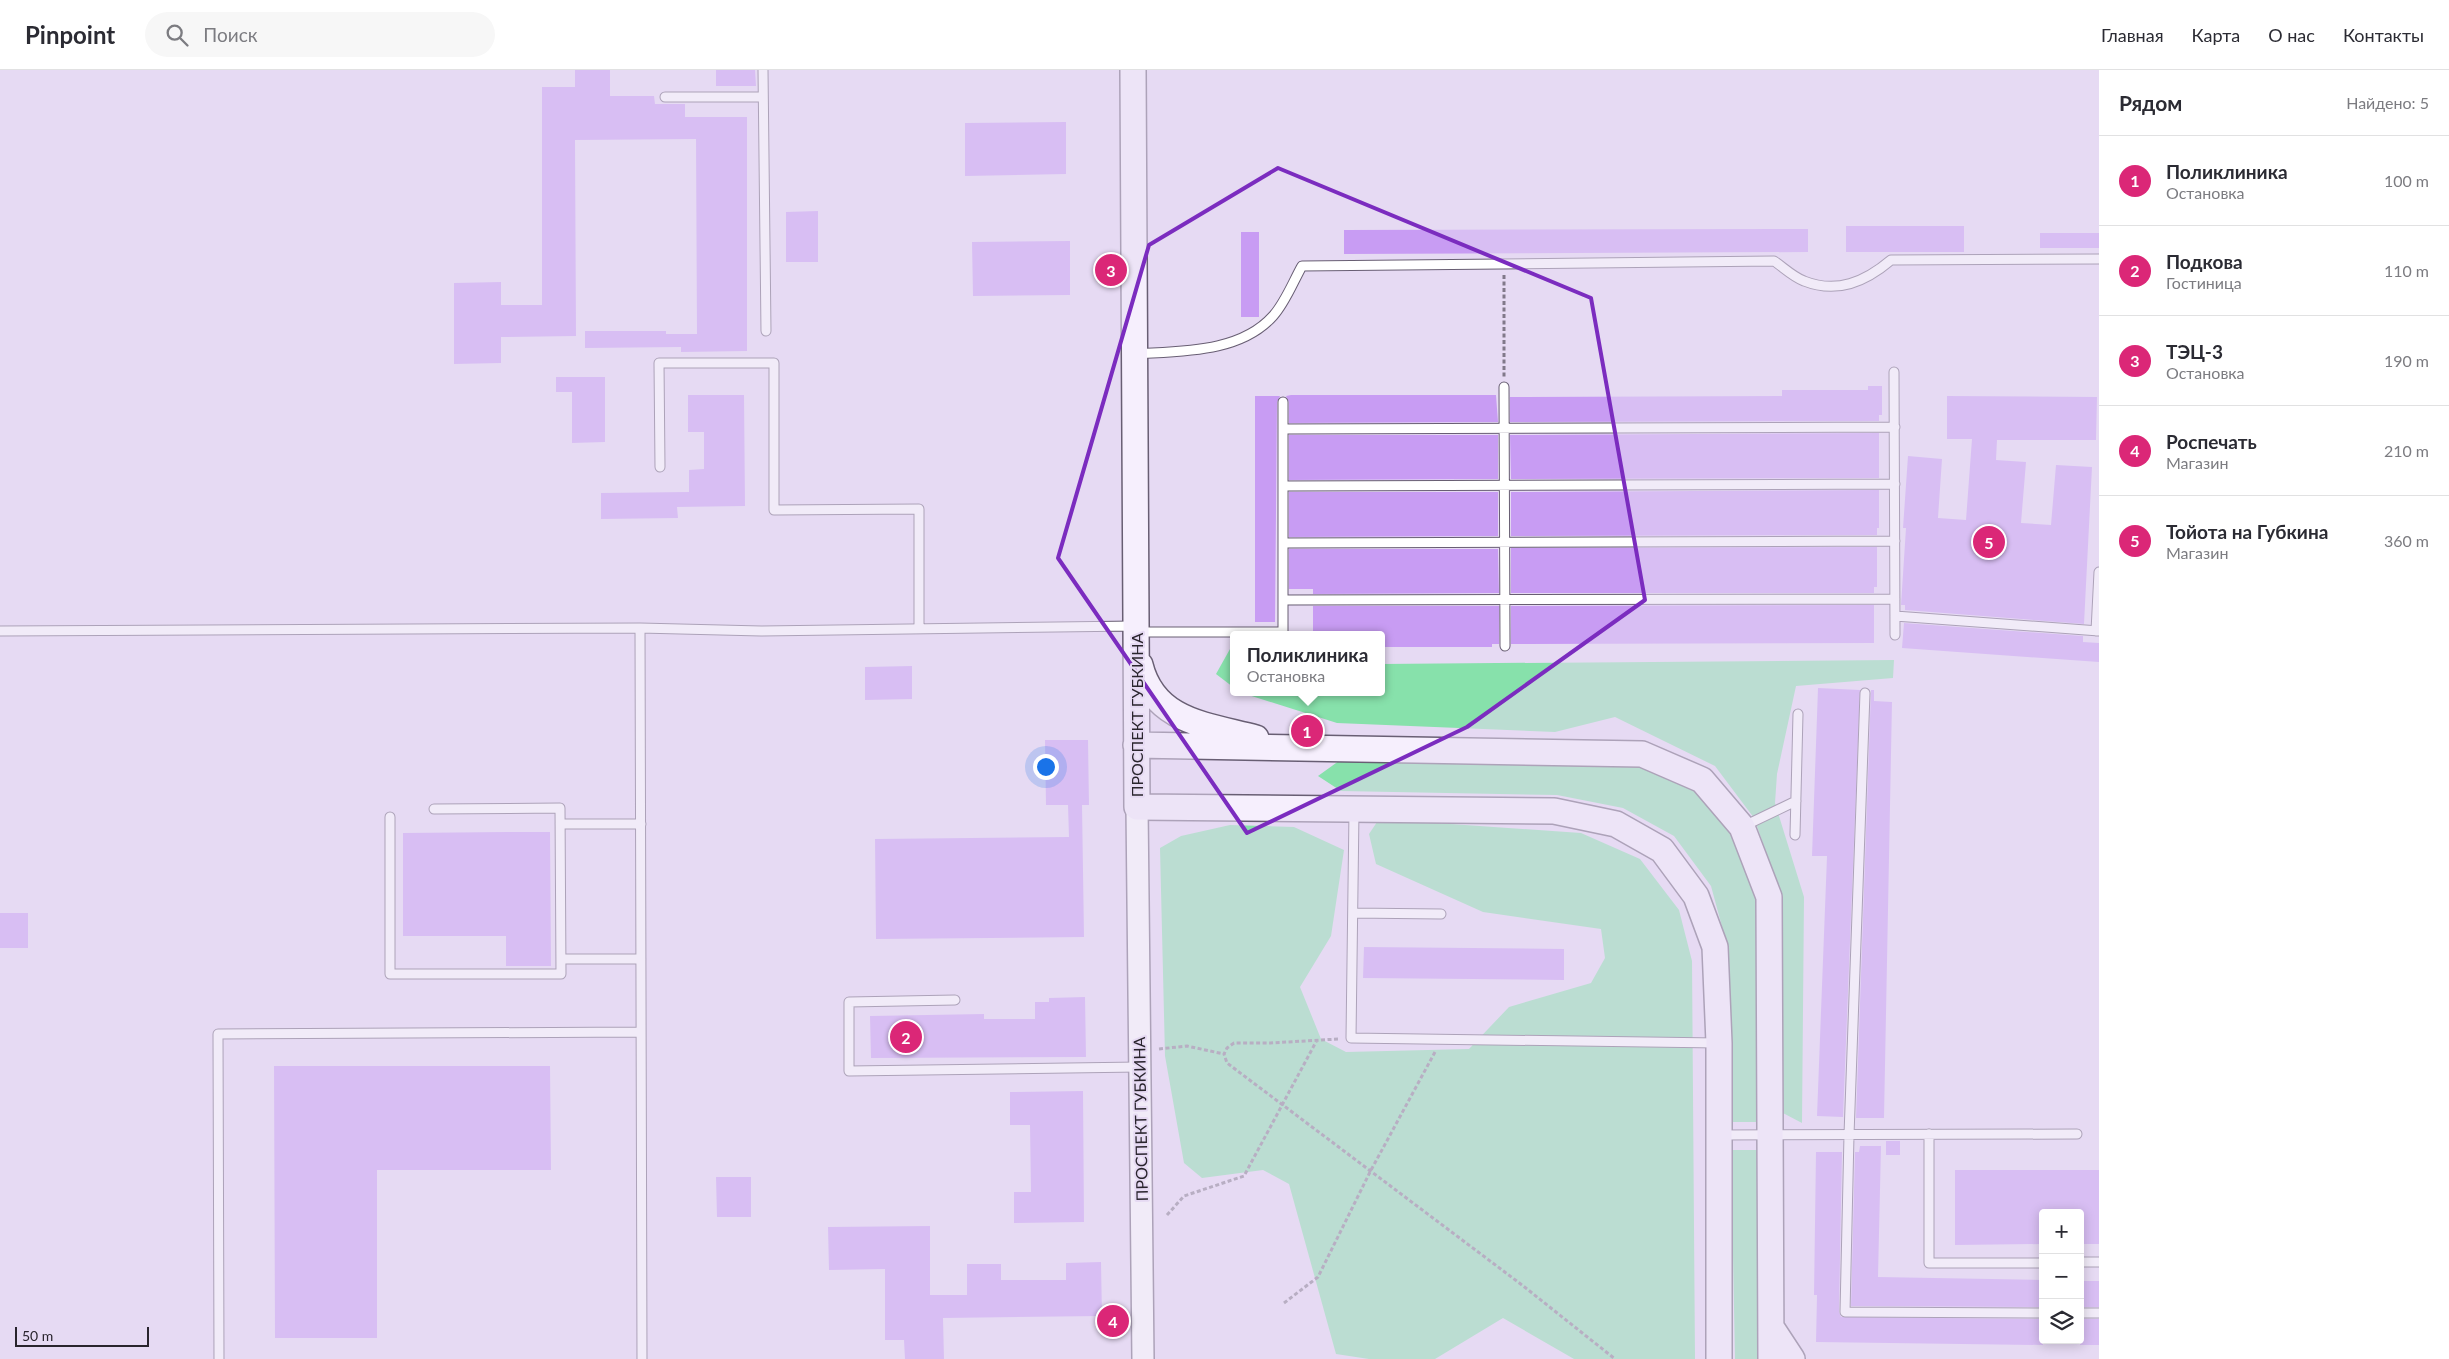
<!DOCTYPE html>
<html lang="ru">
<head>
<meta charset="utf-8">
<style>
  :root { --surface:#fff; --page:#f7f7f7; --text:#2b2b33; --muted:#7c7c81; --line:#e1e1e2; --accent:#db2777 }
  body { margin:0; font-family:Lato,sans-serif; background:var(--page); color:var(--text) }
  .controls { position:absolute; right:15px; bottom:15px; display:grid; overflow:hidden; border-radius:5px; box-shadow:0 2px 12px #0003 }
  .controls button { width:45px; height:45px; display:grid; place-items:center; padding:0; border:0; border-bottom:1px solid var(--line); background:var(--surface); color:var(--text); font:25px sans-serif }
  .scale { position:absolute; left:15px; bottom:12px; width:134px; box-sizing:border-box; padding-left:5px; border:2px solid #29242d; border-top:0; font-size:14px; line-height:18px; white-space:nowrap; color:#29242d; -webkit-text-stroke:4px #e6daf3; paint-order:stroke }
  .you { position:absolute; left:1045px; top:696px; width:18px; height:18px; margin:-12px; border:4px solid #fff; border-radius:50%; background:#1a73e8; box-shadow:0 0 0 8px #1a73e833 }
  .badge { display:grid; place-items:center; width:32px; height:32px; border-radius:50%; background:var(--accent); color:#fff; font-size:16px; font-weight:700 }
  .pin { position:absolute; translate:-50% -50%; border:2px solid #fff; box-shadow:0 1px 5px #0006 }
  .popup { position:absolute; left:1230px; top:561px; width:155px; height:65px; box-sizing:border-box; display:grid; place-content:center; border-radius:5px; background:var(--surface); filter:drop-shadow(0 1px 4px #0005); font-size:16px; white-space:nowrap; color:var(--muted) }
  .popup b { font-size:19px; color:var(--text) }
  .popup::after { content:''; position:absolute; left:50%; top:100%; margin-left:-10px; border:10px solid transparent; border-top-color:var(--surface) }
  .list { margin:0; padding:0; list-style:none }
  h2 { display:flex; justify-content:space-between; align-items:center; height:65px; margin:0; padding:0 20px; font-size:21px }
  h2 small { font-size:16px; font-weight:400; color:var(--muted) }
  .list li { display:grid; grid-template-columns:32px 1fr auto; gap:15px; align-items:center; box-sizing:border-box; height:90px; padding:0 20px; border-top:1px solid var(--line) }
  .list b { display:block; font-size:19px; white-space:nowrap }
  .list p { margin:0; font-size:16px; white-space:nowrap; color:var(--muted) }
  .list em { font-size:16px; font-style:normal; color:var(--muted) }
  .icon { flex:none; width:28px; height:28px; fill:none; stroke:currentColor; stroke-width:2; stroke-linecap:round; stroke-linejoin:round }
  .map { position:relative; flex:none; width:2099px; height:1289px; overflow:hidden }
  header { display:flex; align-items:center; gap:30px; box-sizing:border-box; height:70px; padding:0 25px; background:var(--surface); border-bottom:1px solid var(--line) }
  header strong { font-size:24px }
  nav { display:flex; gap:28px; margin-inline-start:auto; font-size:18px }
  .search { width:350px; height:45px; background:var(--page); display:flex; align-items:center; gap:12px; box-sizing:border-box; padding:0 18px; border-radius:28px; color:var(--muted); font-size:19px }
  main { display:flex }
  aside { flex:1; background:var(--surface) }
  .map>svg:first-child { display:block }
  .green { fill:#87e1ab }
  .building { fill:#c89cf3 }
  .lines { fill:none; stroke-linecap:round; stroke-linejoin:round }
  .service-casing { stroke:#685e73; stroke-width:11 }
  .tertiary-casing { stroke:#685e73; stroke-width:24 }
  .secondary-casing { stroke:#685e73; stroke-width:28 }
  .path { stroke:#81798a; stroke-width:3; stroke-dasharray:4 2.5; stroke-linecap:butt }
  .service { stroke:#fff; stroke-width:9 }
  .tertiary { stroke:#fff; stroke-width:21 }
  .secondary { stroke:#f6effd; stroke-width:25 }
  .marked { fill:none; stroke:#7b2cbf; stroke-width:4; stroke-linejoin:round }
  .labels { text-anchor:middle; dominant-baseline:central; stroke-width:4; stroke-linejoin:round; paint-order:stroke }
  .street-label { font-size:16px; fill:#29242d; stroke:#e6daf3 }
</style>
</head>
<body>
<header>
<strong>Pinpoint</strong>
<div class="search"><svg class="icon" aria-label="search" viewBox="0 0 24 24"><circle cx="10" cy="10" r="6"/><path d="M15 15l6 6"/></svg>Поиск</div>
<nav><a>Главная</a><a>Карта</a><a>О нас</a><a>Контакты</a></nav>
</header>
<main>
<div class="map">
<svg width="2099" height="1289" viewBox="0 0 2099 1289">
  <rect width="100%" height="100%" fill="#e6daf3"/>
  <!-- green -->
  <path class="green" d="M1230,579H1233V617L1216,604Z
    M1894,590L1893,608L1796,616L1777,704L1775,733L1804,827L1802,1053L1781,1042L1780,821L1754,748L1715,696L1615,647L1555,662L1337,653L1239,622H1381V594Z
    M1343,688L1639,694L1699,718L1734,763L1759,827L1761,1052H1730L1727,875L1711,816L1674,766L1623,738L1557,725L1341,721L1318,706Z
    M1379,749L1581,763L1640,789L1679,840L1692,891L1695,1289H1574L1503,1248L1435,1289H1369L1336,1284L1289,1114L1263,1100L1202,1108L1184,1093L1165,986L1160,778L1181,766L1230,755L1294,757L1344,780L1331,866L1300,917L1321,969L1346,982L1469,979L1509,937L1591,913L1605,888L1601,859L1483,842L1376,794L1369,764Z
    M1731,1080H1761L1762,1289H1735Z"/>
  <!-- building -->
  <path class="building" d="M575,0H610V26H654L655,34H685V47H747V281L681,282V277L585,278V261H666V264H697L696,69L575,70L576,266L501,267V293L454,294V213L501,212V235H542V17H575Z
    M716,0H755L756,16H716Z
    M1066,52V104L965,106V53Z
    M818,141V192H786V142Z
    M1846,156H1964V182H1846Z
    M1808,159V182L1344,184V160Z
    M1241,162H1259V247H1241Z
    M2040,163H2099V178H2040Z
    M1070,171V225L973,226L972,172Z
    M556,307H605V372L572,373V322H556Z
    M1868,316H1882V345H1879V351L1510,352V327L1782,326V320H1868Z
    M688,325H744L745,436L677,437L678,448L601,449V423L689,422V400L704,399V362H688Z
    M1291,325H1496L1498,352L1289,353V332L1286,326Z
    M1255,326H1280L1277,332L1275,552H1255Z
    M1947,326L2097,327L2096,370H1997L1996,390L2026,392L2021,453L2051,455L2056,395L2092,397L2084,554L1905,540V535H1901L1906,458H1903L1908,386L1942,389L1938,448L1966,450L1972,369H1947Z
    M1879,363V408L1511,409L1510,365Z
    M1289,365H1498V409L1289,410Z
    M1879,420V458H1877V465L1511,466V422Z
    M1289,422H1498V466L1289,467Z
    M1877,477V517H1874V523H1511V478Z
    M1289,479H1498L1499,523L1313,524V519H1289Z
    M1874,535V573L1511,574V536Z
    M1313,536H1499V574H1492V577H1381V565H1313Z
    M1904,553L2083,566V572L2099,573V592L1902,578Z
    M912,596V629L865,630V597Z
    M1818,618L1860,620L1843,1047L1817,1046L1827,786H1812Z
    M1871,620H1874V631L1892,632L1884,1048H1856Z
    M1045,670H1088L1089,735H1082L1084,867L876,869L875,769L1069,767L1068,735H1046Z
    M506,762H550L551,896H506V866H403V763Z
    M0,843H28V878H0Z
    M1364,877L1564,879V910L1363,908Z
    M1085,927L1086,987L871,988L870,946L984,944V949H1035V932H1049V928Z
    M274,996H550L551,1100H377V1268H275Z
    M1083,1021L1084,1152L1014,1153V1122H1031L1030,1055H1010V1022Z
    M1886,1071H1900V1085H1886Z
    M1860,1076H1881L1878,1207L2043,1210V1237L1851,1236L1855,1082H1859Z
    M1816,1082H1842L1839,1242L1841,1247L2043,1249V1275L1816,1272L1817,1225H1814Z
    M1955,1100H2099V1174H2080V1143H2043V1174L1955,1175Z
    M716,1107H751V1147H717Z
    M930,1156V1225H967V1194H1001V1210H1066V1193L1101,1192L1102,1246L943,1248L944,1289H905L904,1270H885V1199L829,1200L828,1157Z
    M2080,1211H2099V1237H2080Z
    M2080,1249H2099V1275H2080Z"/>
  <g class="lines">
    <!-- service casing -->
    <g class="service-casing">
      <path id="service" d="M763,0L766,261
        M665,27H763
        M1135,284C1181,281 1240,283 1273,246C1285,233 1293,212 1302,196L1774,191C1783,197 1793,207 1804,211C1837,224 1865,212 1891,190L2099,189
        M1894,302L1895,565
        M1504,317L1505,576
        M1283,359L1895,357
        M660,397L659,293H774V440L919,439V559
        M1283,416L1895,414
        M1283,473L1895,471
        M1283,530L1895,529
        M1895,546L2099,561
        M640,558L642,1289
        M0,561L640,558L761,561L1135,556
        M2096,561L2099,502
        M1136,562H1283V332
        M1865,623L1849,1065L1845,1242L2043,1243
        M1354,741L1351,968L1718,973
        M390,747V904H561L560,738L434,739
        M560,754H641
        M1744,756L1796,731
        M1795,765L1798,644
        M1353,843L1441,844
        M561,889H641
        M955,930L849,932V1001L1139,997
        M1929,1064V1193H2043
        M1720,1065L2077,1064
        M2080,1192H2099
        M2080,1243H2099
        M219,1289L218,964L641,962"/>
    </g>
    <!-- tertiary casing -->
    <g class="tertiary-casing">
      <path id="tertiary" d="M1137,737L1143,1289"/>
    </g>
    <!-- secondary casing -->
    <g class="secondary-casing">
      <path id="secondary" d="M1133,0L1137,737L1554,741L1616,754L1662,780L1696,826L1715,877L1719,973V1289
        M1140,595C1154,652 1207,655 1256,668
        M1136,675L1642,684L1702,710L1742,757L1769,827L1771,1289
        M1771,1257L1792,1289"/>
    </g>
    <!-- path -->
    <path class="path" d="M1504,205V307
      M1338,969L1270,973H1234L1227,978L1224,984L1227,993L1522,1215L1615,1289
      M1159,979L1187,976L1224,984
      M1167,1145L1184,1126L1244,1106L1317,970
      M1284,1233L1318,1207L1370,1102L1435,982"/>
    <!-- service -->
    <use href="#service" class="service"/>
    <!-- tertiary -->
    <use href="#tertiary" class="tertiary"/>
    <!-- secondary -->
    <use href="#secondary" class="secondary"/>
  </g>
  <!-- marked area -->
  <path d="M0 0H2099V1289H0ZM1278,98L1591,228L1645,530L1467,657L1247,763L1058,488L1149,175Z" fill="#e6daf3" fill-opacity=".55" fill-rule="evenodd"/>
  <path class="marked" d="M1278,98L1591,228L1645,530L1467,657L1247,763L1058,488L1149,175Z"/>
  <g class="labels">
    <!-- street labels -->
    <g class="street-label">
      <text transform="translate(1136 645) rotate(-90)">ПРОСПЕКТ ГУБКИНА</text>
      <text transform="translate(1140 1049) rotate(-91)">ПРОСПЕКТ ГУБКИНА</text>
    </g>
  </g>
</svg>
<div class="controls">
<button>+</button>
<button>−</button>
<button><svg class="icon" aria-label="layers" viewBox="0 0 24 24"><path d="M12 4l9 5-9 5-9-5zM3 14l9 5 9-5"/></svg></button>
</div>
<div class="scale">50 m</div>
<div class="you"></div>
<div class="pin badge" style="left:1307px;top:661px">1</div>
<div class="popup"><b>Поликлиника</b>Остановка</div>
<div class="pin badge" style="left:906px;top:967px">2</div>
<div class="pin badge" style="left:1111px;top:200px">3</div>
<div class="pin badge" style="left:1113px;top:1251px">4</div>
<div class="pin badge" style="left:1989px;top:472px">5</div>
</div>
<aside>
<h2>Рядом<small>Найдено: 5</small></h2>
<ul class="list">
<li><span class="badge">1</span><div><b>Поликлиника</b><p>Остановка</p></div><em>100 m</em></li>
<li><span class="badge">2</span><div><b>Подкова</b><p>Гостиница</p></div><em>110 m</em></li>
<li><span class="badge">3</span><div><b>ТЭЦ-3</b><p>Остановка</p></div><em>190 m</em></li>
<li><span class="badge">4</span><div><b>Роспечать</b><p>Магазин</p></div><em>210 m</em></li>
<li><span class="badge">5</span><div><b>Тойота на Губкина</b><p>Магазин</p></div><em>360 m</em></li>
</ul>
</aside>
</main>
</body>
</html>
